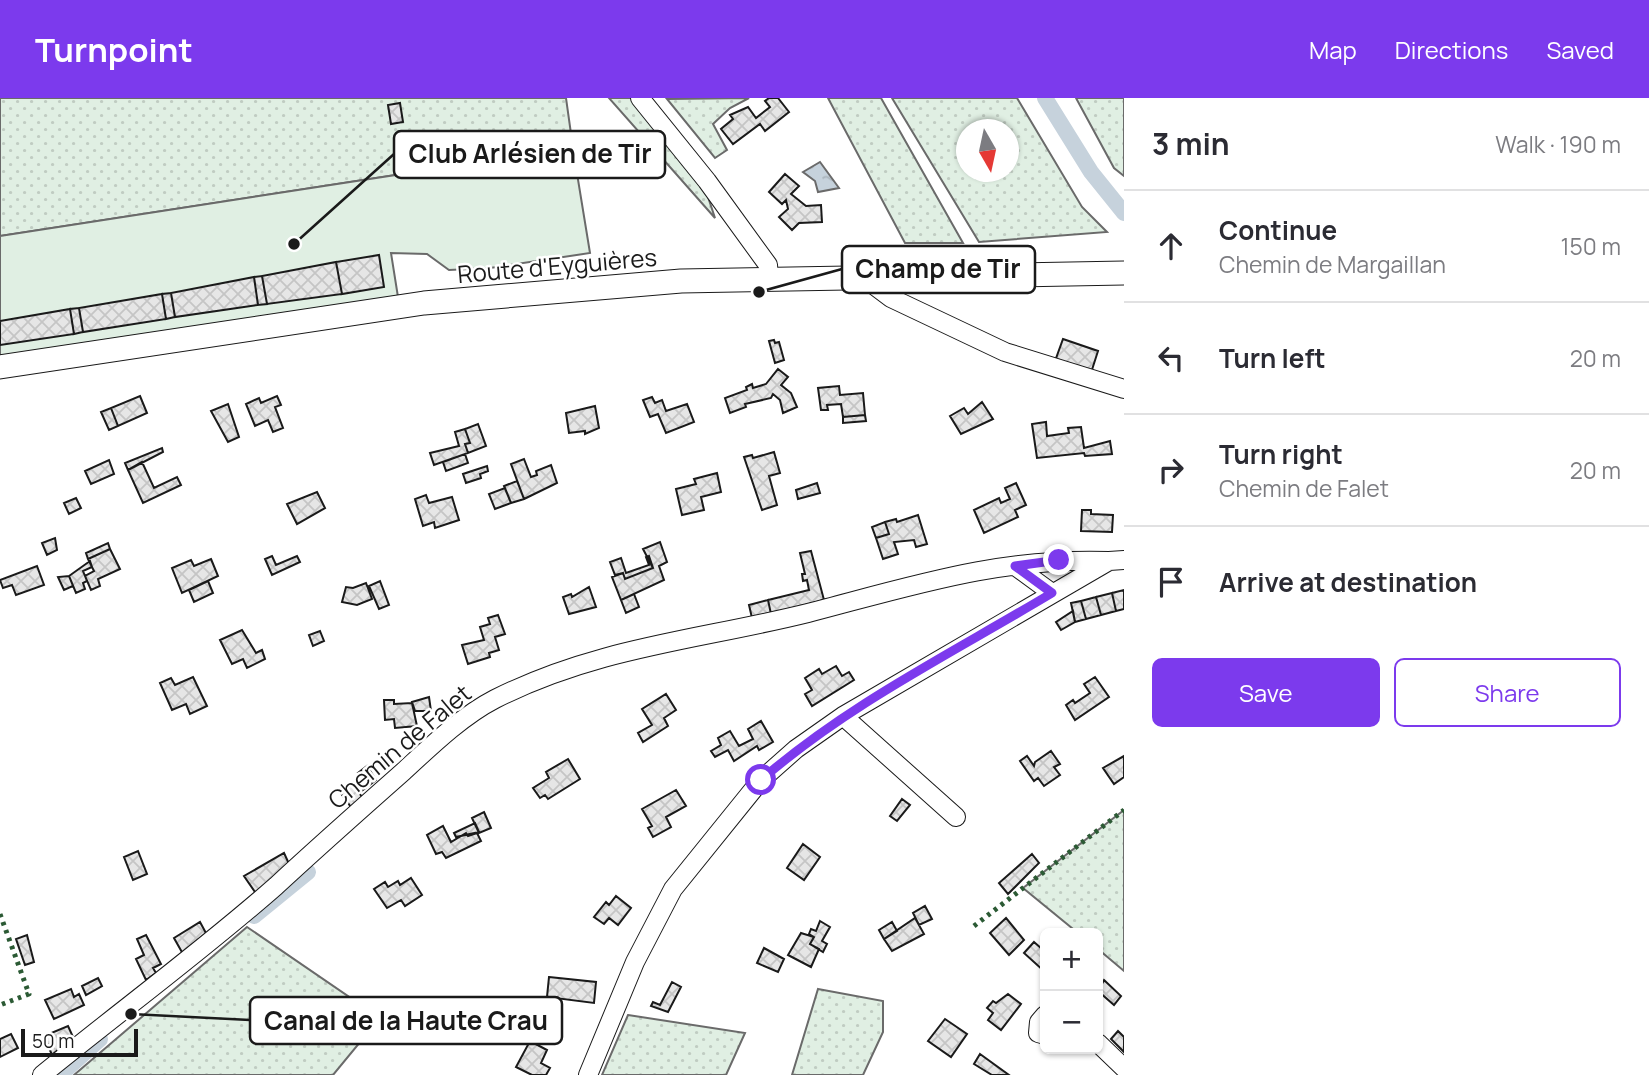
<!DOCTYPE html>
<html lang="en">
<head>
<meta charset="utf-8">
<style>
  :root { --surface:#fff; --page:#f2f2f3; --text:#2b2b33; --muted:#7c7c81; --line:#e1e1e2; --accent:#7c3aed }
  body { margin:0; font-family:Manrope,sans-serif; background:var(--page); color:var(--text) }
  .controls { position:absolute; right:21px; bottom:21px; display:grid; overflow:hidden; border-radius:10px; box-shadow:0 2px 5px #0004 }
  .controls button { width:63px; height:63px; display:grid; place-items:center; padding:0; border:0; border-bottom:2px solid var(--line); background:var(--surface); color:var(--text); font:35px sans-serif }
  .compass { position:absolute; left:956px; top:21px; width:63px; height:63px; border-radius:50%; background:var(--surface); box-shadow:0 2px 5px #0004; rotate:171deg }
  .scale { position:absolute; left:21px; bottom:18px; width:117px; box-sizing:border-box; padding-left:7px; border:4px solid #1a1a1a; border-top:0; font-size:19px; line-height:24px; white-space:nowrap; color:#1a1a1a; -webkit-text-stroke:5px #fff; paint-order:stroke }
  .stop { position:absolute; width:21px; height:21px; margin:-16px; border:5px solid #7c3aed; border-radius:50%; background:#fff }
  .stop.end { background:#7c3aed; border-color:#fff; box-shadow:0 2px 7px #0008 }
  .list { margin:0; padding:0; list-style:none }
  h2 { display:flex; justify-content:space-between; align-items:center; height:91px; margin:0; padding:0 28px; font-size:30px }
  h2 small { font-size:23px; font-weight:400; color:var(--muted) }
  .list li { display:grid; grid-template-columns:46px 1fr auto; gap:21px; align-items:center; box-sizing:border-box; height:112px; padding:0 28px; border-top:2px solid var(--line) }
  .list b { display:block; font-size:26px; white-space:nowrap }
  .list p { margin:0; font-size:23px; white-space:nowrap; color:var(--muted) }
  .list em { font-size:23px; font-style:normal; color:var(--muted) }
  .actions { display:flex; gap:14px; padding:21px 28px }
  .actions a { flex:1; padding:16px 0; border:2px solid var(--accent); border-radius:10px; text-align:center; font-size:24px; color:var(--accent) }
  .actions .main { background:var(--accent); color:#fff }
  .icon { flex:none; width:38px; height:38px; fill:none; stroke:currentColor; stroke-width:2; stroke-linecap:round; stroke-linejoin:round }
  .map { position:relative; flex:none; width:1124px; height:977px; overflow:hidden }
  header { display:flex; align-items:center; gap:42px; box-sizing:border-box; height:98px; padding:0 35px; background:var(--accent); color:#fff }
  header strong { font-size:33px }
  nav { display:flex; gap:38px; margin-inline-start:auto; font-size:24px }
  main { display:flex }
  aside { flex:1; background:var(--surface) }
  .map>svg:first-child { display:block }
  .grass { fill:url(#grass-dots); stroke:#6a6a6a; stroke-width:2; fill-rule:evenodd }
  .pitch { fill:#e0efe3; stroke:#6a6a6a; stroke-width:2 }
  .water { fill:url(#water-ripples); stroke:#6a6a6a; stroke-width:2 }
  .lines { fill:none; stroke-linecap:round; stroke-linejoin:round }
  .canal { stroke:#c6d2dc; stroke-width:16 }
  .building { fill:url(#building-cross-hatch); stroke:#1a1a1a; stroke-width:2 }
  .minor-casing { stroke:#1a1a1a; stroke-width:20 }
  .major-casing { stroke:#1a1a1a; stroke-width:25 }
  .minor { stroke:#fff; stroke-width:18 }
  .major { stroke:#fff; stroke-width:23 }
  .hedge { stroke:#2b5a34; stroke-width:5; stroke-dasharray:3.5 5; stroke-linecap:butt }
  .route { stroke:#7c3aed; stroke-width:9 }
  .labels { text-anchor:middle; dominant-baseline:central; stroke-width:5; stroke-linejoin:round; paint-order:stroke }
  .street-label { font-size:24px; fill:#1a1a1a; stroke:#fff }
  .leader { fill:none; stroke:#1a1a1a; stroke-width:2.5 }
  .callout-dot { fill:#1a1a1a; stroke:#fff; stroke-width:2.5 }
  .callout { fill:#fff; stroke:#1a1a1a; stroke-width:2.5 }
  .callout-label { font-size:26px; text-anchor:middle; font-weight:bold; fill:#1a1a1a }
</style>
</head>
<body>
<header>
<strong>Turnpoint</strong>
<nav><a>Map</a><a>Directions</a><a>Saved</a></nav>
</header>
<main>
<div class="map">
<svg width="1124" height="977" viewBox="0 0 1124 977">
  <defs>
    <pattern id="grass-dots" width="8" height="8" patternUnits="userSpaceOnUse" patternTransform="scale(1.75)"><rect width="8" height="8" fill="#e0efe3"/><path d="M2 2h.1M6 6h.1" fill="none" stroke="#c0ccc2" stroke-width="1.8" stroke-linecap="round"/></pattern>
    <pattern id="water-ripples" width="26" height="14" patternUnits="userSpaceOnUse" patternTransform="scale(1.75)"><rect width="26" height="14" fill="#c6d2dc"/><path d="M2 4q2-2 4 0t4 0M15 11q2-2 4 0t4 0" fill="none" stroke="#aab4bc"/></pattern>
    <pattern id="building-cross-hatch" width="8" height="8" patternUnits="userSpaceOnUse" patternTransform="scale(1.75)"><rect width="8" height="8" fill="#e6e6e6"/><path d="M0 0l8 8M0 8l8-8" fill="none" stroke="#c5c5c5"/></pattern>
  </defs>
  <rect width="100%" height="100%" fill="#fff"/>
  <!-- grass -->
  <path class="grass" d="M0,0H566L574,57L512,64L454,45L428,72L0,138Z
    M609,0H633L704,87L715,120Z
    M749,0L730,10L713,26L727,52L715,60L667,1Z
    M828,0H881L963,145H905Z
    M892,0H1017L1082,109L1107,134L979,144ZM967,32H1009V74H967Z
    M1076,0H1124V78L1114,70Z
    M1124,712V873L1098,851V835H1078L1023,790Z
    M247,829L380,920L333,977H74Z
    M818,891L883,903V934L863,977H792Z
    M628,917L745,935L726,977H602Z"/>
  <!-- pitch -->
  <path class="pitch" d="M454,45L512,64L574,57L590,155L490,170L449,172L427,156L391,155L398,199L0,260V138L428,72Z"/>
  <!-- water -->
  <path class="water" d="M820,64L839,90L818,94L815,83L803,74Z"/>
  <g class="lines">
    <!-- canal -->
    <path class="canal" d="M1045,0L1091,74L1124,115
      M254,818L308,774
      M60,977L100,941"/>
  </g>
  <!-- building -->
  <path class="building" d="M769,0H778L789,14L765,33L760,26L733,46L721,31L733,21L730,17L748,9L756,20L770,9L765,3Z
    M400,5L403,24L391,26L388,7Z
    M785,76L799,88L791,96L806,108L821,107L822,124L799,125L792,132L779,119L788,111L786,102L782,106L769,94Z
    M379,157L384,189L342,196L336,164Z
    M336,164L342,196L267,206L262,178Z
    M262,178L267,206L258,207L254,179Z
    M254,179L258,207L175,219L171,195Z
    M171,195L175,219L166,221L162,196Z
    M162,196L166,221L83,234L79,210Z
    M79,210L83,234L74,236L70,211Z
    M70,211L74,236L0,247V223Z
    M1063,241L1098,253L1090,278L1054,266Z
    M774,242L775,245L779,244L784,262L775,265L769,243Z
    M778,271L788,279L781,287L791,295L797,309L783,315L780,302L773,296L771,300L745,306L746,309L730,315L725,300L747,292L746,289L752,286L753,290L766,286Z
    M839,288L840,297L863,295L865,317L843,319L841,306L827,307L828,312H821L818,290Z
    M140,298L147,315L118,328L111,310Z
    M277,298L281,307L275,309L283,330L273,334L268,322L255,328L246,306L259,300L261,305Z
    M652,299L655,305L662,302L666,313L687,306L694,324L666,335L658,316L650,319L643,302Z
    M982,304L993,321L961,336L950,318L964,310L968,316Z
    M228,306L239,339L228,344L211,313Z
    M595,308L599,330L585,336V333L569,335L566,315Z
    M111,310L118,328L109,332L101,314Z
    M865,317L866,323L843,325V319Z
    M1046,324L1047,338L1069,335L1068,330L1081,329L1084,350L1110,343L1112,356L1085,358L1084,355L1037,360L1032,326Z
    M478,326L486,348L468,355L465,346L470,345L465,331Z
    M465,331L470,345L465,346L468,355L434,367L430,355L459,348L455,334Z
    M162,350L163,354L128,372L125,365Z
    M774,354L780,375L769,378L777,407L762,412L744,359L752,357L753,360Z
    M465,356L468,365L446,373L443,364Z
    M524,361L531,379L537,377L536,373L551,367L557,385L524,401L511,366Z
    M109,362L114,376L91,386L85,373Z
    M142,364L154,390L177,379L181,387L143,405L128,372Z
    M487,368L488,373L480,376L481,380L466,385L463,376Z
    M717,375L721,394L701,399L704,412L682,417L676,391L696,386L694,381Z
    M517,383L524,401L511,405L504,388Z
    M817,385L820,395L798,401L796,392Z
    M1016,385L1026,407L1015,412L1018,419L984,435L974,412L999,400L1001,405L1010,401L1005,390Z
    M505,390L511,405L495,411L489,396Z
    M317,394L325,410L297,426L287,406Z
    M426,397L429,405L452,399L459,422L435,430L434,424L423,428L415,401Z
    M76,400L81,410L69,416L64,405Z
    M1082,412H1091V416L1113,417L1112,434L1081,433Z
    M918,417L927,446L916,449L914,442L894,444L898,456L883,461L876,440L889,436L885,424L896,421L897,424Z
    M885,424L889,436L876,440L872,429Z
    M55,440L57,452L47,457L42,445Z
    M660,444L667,464L659,468L664,482L621,502L612,479L623,475L625,481L653,470L643,451Z
    M108,445L110,451L88,461L86,455Z
    M110,451L120,471L98,481L100,488L91,492L85,478L94,473L88,461Z
    M811,453L824,502L771,516L768,502L809,492L807,482L803,483L802,476H805L800,455Z
    M272,458L276,467L297,458L300,464L272,477L265,461Z
    M649,458L653,470L625,481L623,475L615,477L610,464L621,460L626,475L649,467L646,459Z
    M211,461L218,478L182,495L172,470L191,462L194,468Z
    M90,463L92,469L83,473L87,483L83,485L85,491L76,495L69,478Z
    M37,468L44,487L16,497L12,487L3,490L0,482Z
    M69,478L73,488L64,492L58,479Z
    M208,483L213,495L194,504L189,492Z
    M380,483L389,507L379,511L369,488Z
    M366,485L372,501L357,507L342,504L346,489L353,490Z
    M589,489L596,509L569,516L563,499L571,496L572,499Z
    M1124,492V511L1116,513L1112,495Z
    M1112,495L1116,513L1101,517L1096,499Z
    M634,496L639,509L626,515L621,502Z
    M1096,499L1101,517L1086,521L1081,503Z
    M768,502L771,516L752,520L749,507Z
    M1081,503L1086,521L1075,524L1071,505Z
    M1073,513L1075,524L1061,532L1056,524Z
    M498,517L505,536L495,539L499,552L489,555L490,559L468,566L462,547L484,542L480,529L490,526L488,520Z
    M242,532L256,555L262,552L265,561L247,570L243,561L232,566L220,542Z
    M320,533L324,543L313,548L309,537Z
    M836,568L842,578L849,574L854,582L812,608L805,596L812,592L805,580L819,571L822,576Z
    M193,579L207,608L190,616L186,606L172,612L160,585L171,580L175,587Z
    M1095,579L1109,599L1075,622L1066,607L1073,602L1075,605L1090,595L1084,586Z
    M666,596L676,612L664,620L668,628L643,644L638,635L652,627L642,611Z
    M429,599L431,613H415L412,604Z
    M384,602H394V606L412,605L417,628L395,630L394,621L385,622Z
    M761,623L773,644L759,652L757,648L734,663L728,652L715,659L711,653L721,647L718,640L730,633L739,648L753,641L748,631Z
    M1051,653L1060,666L1054,669L1060,677L1044,688L1038,680L1034,683L1020,663L1027,658L1034,668L1035,664Z
    M1124,658V679L1114,686L1103,670Z
    M568,661L580,681L548,701L545,697L540,700L533,690L549,680L546,674Z
    M367,668L376,682L359,695L363,700L351,709L340,694L361,679L358,675Z
    M676,692L686,708L666,719L671,729L653,739L648,730L652,728L642,711Z
    M902,701L910,707L897,723L890,718Z
    M484,714L491,730L479,735L472,720Z
    M475,725L479,734L456,739L454,735Z
    M443,728L451,744L466,735L468,738L477,735L481,743L446,760L442,754L436,756L427,737Z
    M803,746L820,759L804,782L787,770Z
    M138,753L147,776L133,782L124,759Z
    M284,755L290,768L257,797L244,778Z
    M1032,756L1039,765L1008,796L999,785Z
    M411,780L422,797L405,808L401,802L387,810L374,791L385,784L388,789L398,783L400,787Z
    M616,798L631,810L618,827L609,820L604,826L594,819L606,804L609,807Z
    M925,808L932,821L919,827L913,815Z
    M915,820L924,836L892,853L884,841Z
    M1006,820L1024,842L1009,857L990,835Z
    M820,823L830,829L822,843L827,846L823,854L810,846L814,839L809,836L811,831L816,833Z
    M200,824L207,837L183,856L174,840Z
    M892,824L897,833L884,841L879,832Z
    M801,835L814,839L810,846L819,851L811,869L788,857Z
    M27,837L34,864L25,867L16,841Z
    M146,837L161,866L153,870L156,875L146,882L136,861L144,857L137,841Z
    M1034,844L1042,851L1045,847V874L1024,855Z
    M764,850L784,861L778,874L757,865Z
    M549,879L596,884L594,905L547,899Z
    M98,880L102,888L86,897L82,888Z
    M1104,882L1121,898L1114,907L1098,893Z
    M672,884L681,889L668,914L651,908L653,904L660,907Z
    M71,891L74,899L79,896L84,907L54,921L45,902Z
    M1008,896L1021,906L1001,932L988,922L993,915L987,910L993,903L996,905Z
    M945,921L967,936L951,959L928,943Z
    M68,928L73,939L52,957L44,938Z
    M1118,933L1124,939V954L1111,941Z
    M11,936L18,950L0,959V941Z
    M530,943L547,952L541,965L550,970L546,977H532L516,969Z
    M980,956L1009,977H992L974,966Z"/>
  <g class="lines">
    <!-- minor casing -->
    <g class="minor-casing">
      <path id="minor" d="M640,0L707,83L768,167L769,180
        M863,179L891,200L1005,254L1124,291
        M1015,468L1052,495
        M843,618L956,719
        M1045,917L1039,924L1038,935L1045,937
        M1098,945L1124,970
        M42,977C119,914 201,854 276,788C318,749 361,711 404,673C431,648 462,618 495,601C598,549 699,542 808,515C912,488 1000,459 1109,463
        M588,977L635,864L673,791L761,682L796,651L843,618L1109,463L1124,462"/>
    </g>
    <!-- major casing -->
    <g class="major-casing">
      <path id="major" d="M0,269L424,205L681,183L1124,175"/>
    </g>
    <!-- minor -->
    <use href="#minor" class="minor"/>
    <!-- major -->
    <use href="#major" class="major"/>
    <!-- hedge -->
    <path class="hedge" d="M0,816L29,896L0,907
      M974,828L1124,712"/>
  </g>
  <g class="lines">
    <!-- route -->
    <path class="route" d="M761,682C848,606 954,554 1052,495L1015,468L1059,462"/>
  </g>
  <g class="labels">
    <!-- street labels -->
    <g class="street-label">
      <text transform="translate(557 167) rotate(-5)">Route d'Eyguières</text>
      <text transform="translate(399 648) rotate(-40)">Chemin de Falet</text>
    </g>
  </g>
  <!-- callouts -->
  <path class="leader" d="M294 146L394 56M759 194L842 171M131 916L250 922"/>
  <g class="callout-dot">
    <circle cx="294" cy="146" r="7"/>
    <circle cx="759" cy="194" r="7"/>
    <circle cx="131" cy="916" r="7"/>
  </g>
  <g class="callout">
    <rect x="394" y="33" width="271" height="47" rx="7"/>
    <rect x="842" y="148" width="193" height="47" rx="7"/>
    <rect x="250" y="899" width="312" height="47" rx="7"/>
  </g>
  <g class="callout-label">
    <text x="530" y="65">Club Arlésien de Tir</text>
    <text x="938" y="180">Champ de Tir</text>
    <text x="406" y="932">Canal de la Haute Crau</text>
  </g>
</svg>
<div class="controls">
<button>+</button>
<button>−</button>
</div>
<svg class="compass" viewBox="-18 -18 36 36"><path d="M0-13l5 13h-10z" fill="#e53935"/><path d="M0 13l5-13h-10z" fill="#7c7c81"/></svg>
<div class="scale">50 m</div>
<div class="stop" style="left:761px;top:682px"></div>
<div class="stop end" style="left:1059px;top:462px"></div>
</div>
<aside>
<h2>3 min<small>Walk · 190 m</small></h2>
<ul class="list">
<li><svg class="icon" aria-label="ahead" viewBox="0 0 24 24"><path d="M12 20V5M6 11l6-6 6 6"/></svg><div><b>Continue</b><p>Chemin de Margaillan</p></div><em>150 m</em></li>
<li><svg class="icon" aria-label="left" viewBox="0 0 24 24"><path d="M17 20v-9H6M10 6l-5 5 5 5"/></svg><div><b>Turn left</b></div><em>20 m</em></li>
<li><svg class="icon" aria-label="right" viewBox="0 0 24 24"><path d="M7 20v-9h11M14 6l5 5-5 5"/></svg><div><b>Turn right</b><p>Chemin de Falet</p></div><em>20 m</em></li>
<li><svg class="icon" aria-label="arrive" viewBox="0 0 24 24"><path d="M6 21V4h12l-3 4 3 4H6"/></svg><div><b>Arrive at destination</b></div></li>
</ul>
<div class="actions"><a class="main">Save</a><a>Share</a></div>
</aside>
</main>
</body>
</html>
